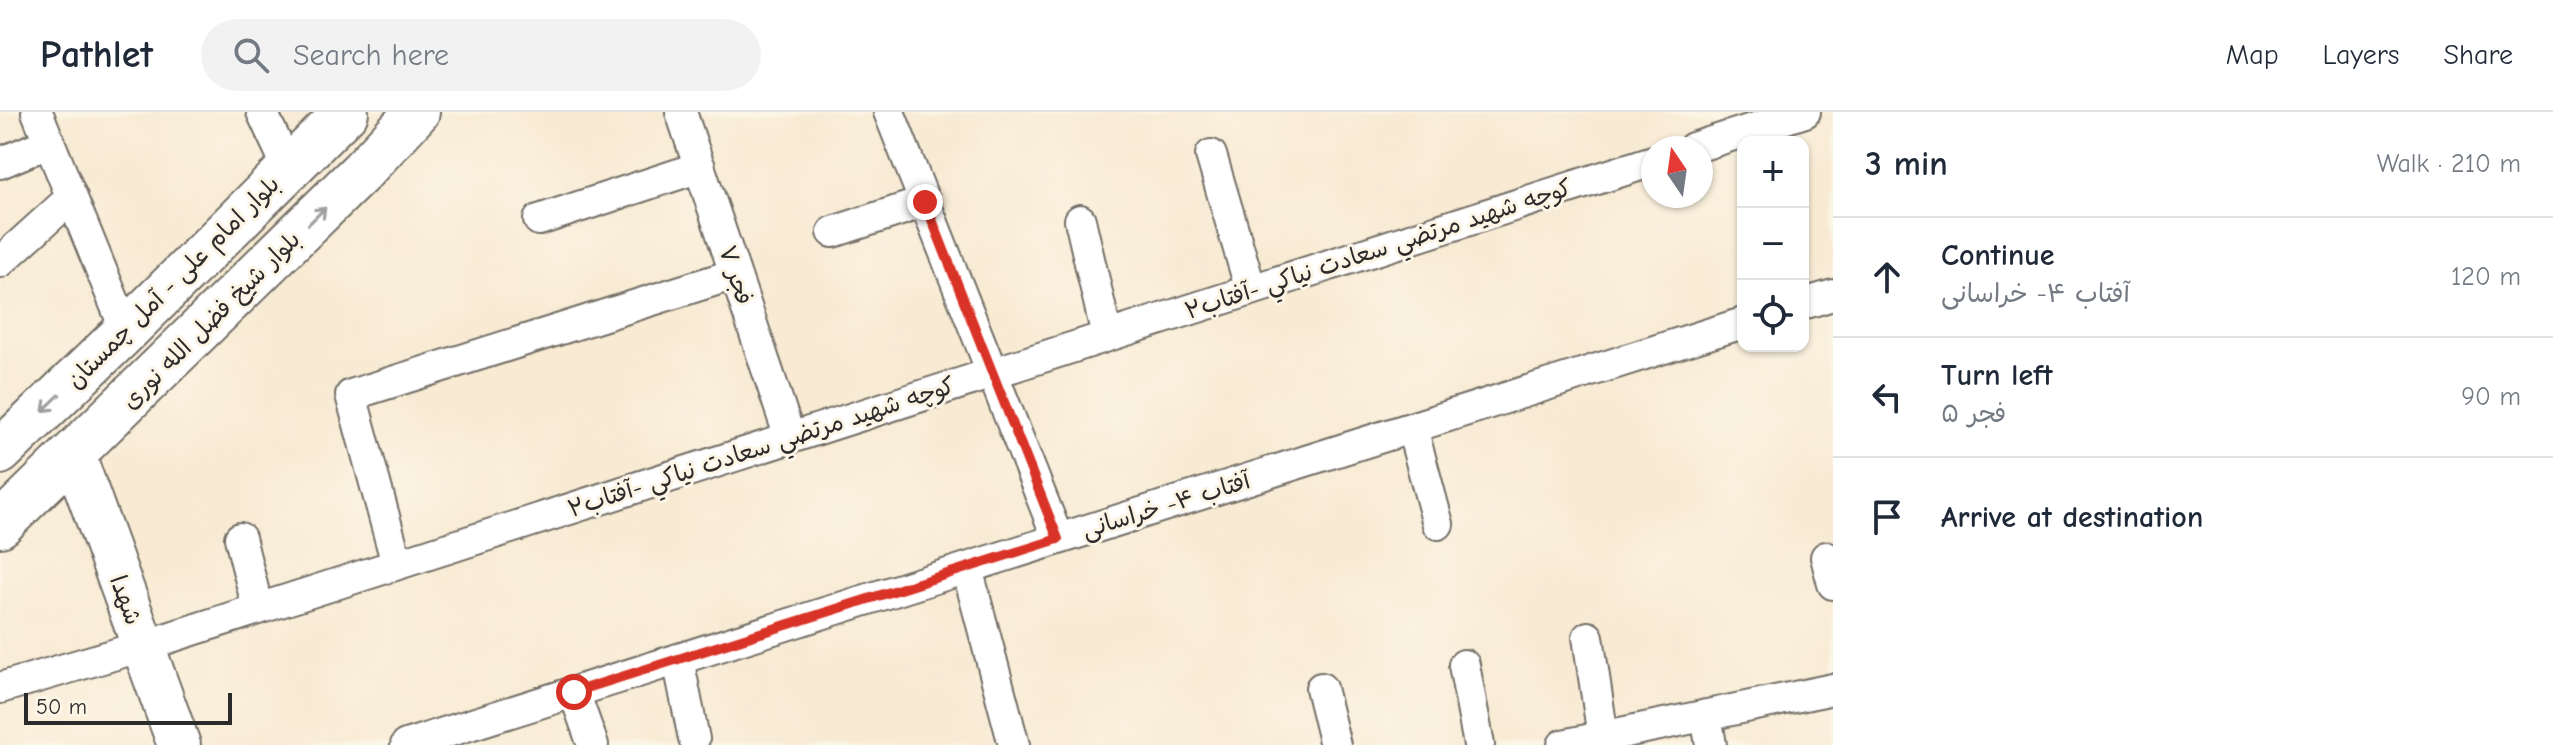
<!DOCTYPE html>
<html lang="en">
<head>
<meta charset="utf-8">
<style>
  :root { --surface:#fff; --page:#f2f2f3; --text:#1f2937; --muted:#747a83; --line:#e0e1e3 }
  body { margin:0; font-family:"Comic Neue","Playpen Sans Arabic",sans-serif; background:var(--page); color:var(--text) }
  .controls { position:absolute; right:24px; top:24px; display:grid; overflow:hidden; border-radius:16px; box-shadow:0 2px 6px #0004 }
  .controls button { width:72px; height:72px; display:grid; place-items:center; padding:0; border:0; border-bottom:2px solid var(--line); background:var(--surface); color:var(--text); font:40px sans-serif }
  .compass { position:absolute; left:1641px; top:24px; width:72px; height:72px; border-radius:50%; background:var(--surface); box-shadow:0 2px 6px #0004; rotate:347deg }
  .scale { position:absolute; left:24px; bottom:20px; width:208px; box-sizing:border-box; padding-left:8px; border:4px solid #2b2b2b; border-top:0; font-size:22px; line-height:28px; white-space:nowrap; color:#2b2b2b; -webkit-text-stroke:6px #fcf5e5; paint-order:stroke }
  .stop { position:absolute; width:24px; height:24px; margin:-18px; border:6px solid #d93025; border-radius:50%; background:#fff }
  .stop.end { background:#d93025; border-color:#fff; box-shadow:0 2px 8px #0008 }
  .list { margin:0; padding:0; list-style:none }
  h2 { display:flex; justify-content:space-between; align-items:center; height:104px; margin:0; padding:0 32px; font-size:34px }
  h2 small { font-size:26px; font-weight:400; color:var(--muted) }
  .list li { display:grid; grid-template-columns:52px 1fr auto; gap:24px; align-items:center; box-sizing:border-box; height:120px; padding:0 32px; border-top:2px solid var(--line) }
  .list b { display:block; font-size:30px; white-space:nowrap }
  .list p { margin:0; font-size:26px; white-space:nowrap; color:var(--muted) }
  .list em { font-size:26px; font-style:normal; color:var(--muted) }
  .icon { flex:none; width:44px; height:44px; fill:none; stroke:currentColor; stroke-width:2; stroke-linecap:round; stroke-linejoin:round }
  .map { position:relative; flex:none; width:1833px; height:633px; overflow:hidden }
  header { display:flex; align-items:center; gap:48px; box-sizing:border-box; height:112px; padding:0 40px; background:var(--surface); border-bottom:2px solid var(--line) }
  header strong { font-size:38px }
  nav { display:flex; gap:44px; margin-inline-start:auto; font-size:28px }
  .search { width:560px; height:72px; background:var(--page); display:flex; align-items:center; gap:20px; box-sizing:border-box; padding:0 28px; border-radius:44px; color:var(--muted); font-size:30px }
  main { display:flex }
  aside { flex:1; background:var(--surface) }
  .map>svg:first-child { display:block }
  .lines { fill:none; stroke-linecap:round; stroke-linejoin:round }
  .minor-casing { stroke:#736e66; stroke-width:34 }
  .secondary-casing { stroke:#736e66; stroke-width:46 }
  .primary-casing { stroke:#736e66; stroke-width:48 }
  .minor { stroke:#fff; stroke-width:30 }
  .secondary { stroke:#fff; stroke-width:42 }
  .primary { stroke:#fff; stroke-width:44 }
  .oneway { stroke:#a0a0a0 }
  .route { stroke:#d93025; stroke-width:10 }
  .labels { text-anchor:middle; dominant-baseline:central; stroke-width:6; stroke-linejoin:round; paint-order:stroke }
  .street-label { font-size:24px; fill:#2b2b2b; stroke:#fcf5e5 }
</style>
</head>
<body>
<header>
<strong>Pathlet</strong>
<div class="search"><svg class="icon" aria-label="search" viewBox="0 0 24 24"><circle cx="10" cy="10" r="6"/><path d="M15 15l6 6"/></svg>Search here</div>
<nav><a>Map</a><a>Layers</a><a>Share</a></nav>
</header>
<main>
<div class="map">
<svg width="1833" height="633" viewBox="0 0 1833 633">
  <rect width="100%" height="100%" fill="#fcf5e5"/>
  <filter id="ink" filterUnits="userSpaceOnUse"><feTurbulence type="fractalNoise" baseFrequency=".0125" numOctaves="2"/><feDisplacementMap in="SourceGraphic" scale="16" xChannelSelector="R" yChannelSelector="G"/><feConvolveMatrix kernelMatrix="1 2 1 2 8 2 1 2 1" color-interpolation-filters="sRGB"/></filter>
  <filter id="wash" filterUnits="userSpaceOnUse"><feTurbulence type="fractalNoise" baseFrequency=".006" numOctaves="4" result="noise"/><feDisplacementMap in="SourceGraphic" scale="32" xChannelSelector="R" yChannelSelector="G"/><feGaussianBlur stdDeviation="1.8" result="paint"/><feColorMatrix in="noise" values="0 0 0 0 0 0 0 0 0 0 0 0 0 0 0 0 0 1.4 0 .05"/><feComposite in="paint" operator="in"/></filter>
  <g filter="url(#wash)">
    <rect width="100%" height="100%" fill="#f8ead3"/>
  </g>
  <g filter="url(#ink)">
    <g class="lines">
      <!-- minor casing -->
      <g class="minor-casing">
        <path id="minor" d="M37,0L126,219
          M262,0L288,56
          M681,0L790,326
          M889,0L1058,427
          M1693,36L1805,0
          M1211,43L1251,178
          M0,51L50,30
          M539,108L700,55
          M1080,108L1107,224
          M833,120L925,90
          M0,150L72,85
          M1803,192L1833,183
          M1412,316L1438,412
          M240,426L258,497
          M1826,445L1833,472
          M397,452L351,283L735,162
          M967,456L1014,633
          M1588,525L1603,625
          M678,547L694,627
          M1464,553L1479,633
          M0,576L143,534L1653,49
          M1321,576L1335,633
          M574,580L593,633
          M1706,603L1711,633
          M406,633L1743,211
          M1563,633L1833,577"/>
      </g>
      <!-- secondary casing -->
      <g class="secondary-casing">
        <path id="secondary" d="M74,343L179,633"/>
      </g>
      <!-- primary casing -->
      <g class="primary-casing">
        <path id="primary" d="M0,340L126,219L346,0
          M0,413L362,59L417,0"/>
      </g>
      <!-- minor -->
      <use href="#minor" class="minor"/>
      <!-- secondary -->
      <use href="#secondary" class="secondary"/>
      <!-- primary -->
      <use href="#primary" class="primary"/>
    </g>
    <!-- one-way arrows -->
    <defs><path id="oneway-shaft" d="M-6 0H5M1.5-3L5.5 0L1.5 3" fill="none" stroke-width="1.6" stroke-linecap="round" stroke-linejoin="round" transform="scale(2)"/></defs>
    <g class="oneway">
      <use href="#oneway-shaft" transform="translate(317 104) rotate(-45)"/>
      <use href="#oneway-shaft" transform="translate(51 291) rotate(136)"/>
    </g>
  </g>
  <g class="lines" filter="url(#ink)">
    <!-- route -->
    <path class="route" d="M574,580L1058,427L925,90"/>
  </g>
  <g class="labels">
    <!-- street labels -->
    <g class="street-label">
      <text transform="translate(1378 137) rotate(-18)">كوچه شهيد مرتضي سعادت نياكي -آفتاب۲</text>
      <text transform="translate(736 163) rotate(72)">فجر ۷</text>
      <text transform="translate(173 170) rotate(-45)">بلوار امام علی - آمل چمستان</text>
      <text transform="translate(211 208) rotate(-45)">بلوار شیخ فضل الله نوری</text>
      <text transform="translate(761 335) rotate(-18)">كوچه شهيد مرتضي سعادت نياكي -آفتاب۲</text>
      <text transform="translate(1166 393) rotate(-17)">آفتاب ۴- خراسانی</text>
      <text transform="translate(126 488) rotate(70)">شهدا</text>
    </g>
  </g>
</svg>
<div class="controls">
<button>+</button>
<button>−</button>
<button><svg class="icon" aria-label="locate" viewBox="0 0 24 24"><circle cx="12" cy="12" r="6"/><path d="M12 2v4M12 18v4M2 12h4M18 12h4"/></svg></button>
</div>
<svg class="compass" viewBox="-18 -18 36 36"><path d="M0-13l5 13h-10z" fill="#e53935"/><path d="M0 13l5-13h-10z" fill="#747a83"/></svg>
<div class="scale">50 m</div>
<div class="stop" style="left:574px;top:580px"></div>
<div class="stop end" style="left:925px;top:90px"></div>
</div>
<aside>
<h2>3 min<small>Walk · 210 m</small></h2>
<ul class="list">
<li><svg class="icon" aria-label="ahead" viewBox="0 0 24 24"><path d="M12 20V5M6 11l6-6 6 6"/></svg><div><b>Continue</b><p>آفتاب ۴- خراسانی</p></div><em>120 m</em></li>
<li><svg class="icon" aria-label="left" viewBox="0 0 24 24"><path d="M17 20v-9H6M10 6l-5 5 5 5"/></svg><div><b>Turn left</b><p>فجر ۵</p></div><em>90 m</em></li>
<li><svg class="icon" aria-label="arrive" viewBox="0 0 24 24"><path d="M6 21V4h12l-3 4 3 4H6"/></svg><div><b>Arrive at destination</b></div></li>
</ul>
</aside>
</main>
</body>
</html>
